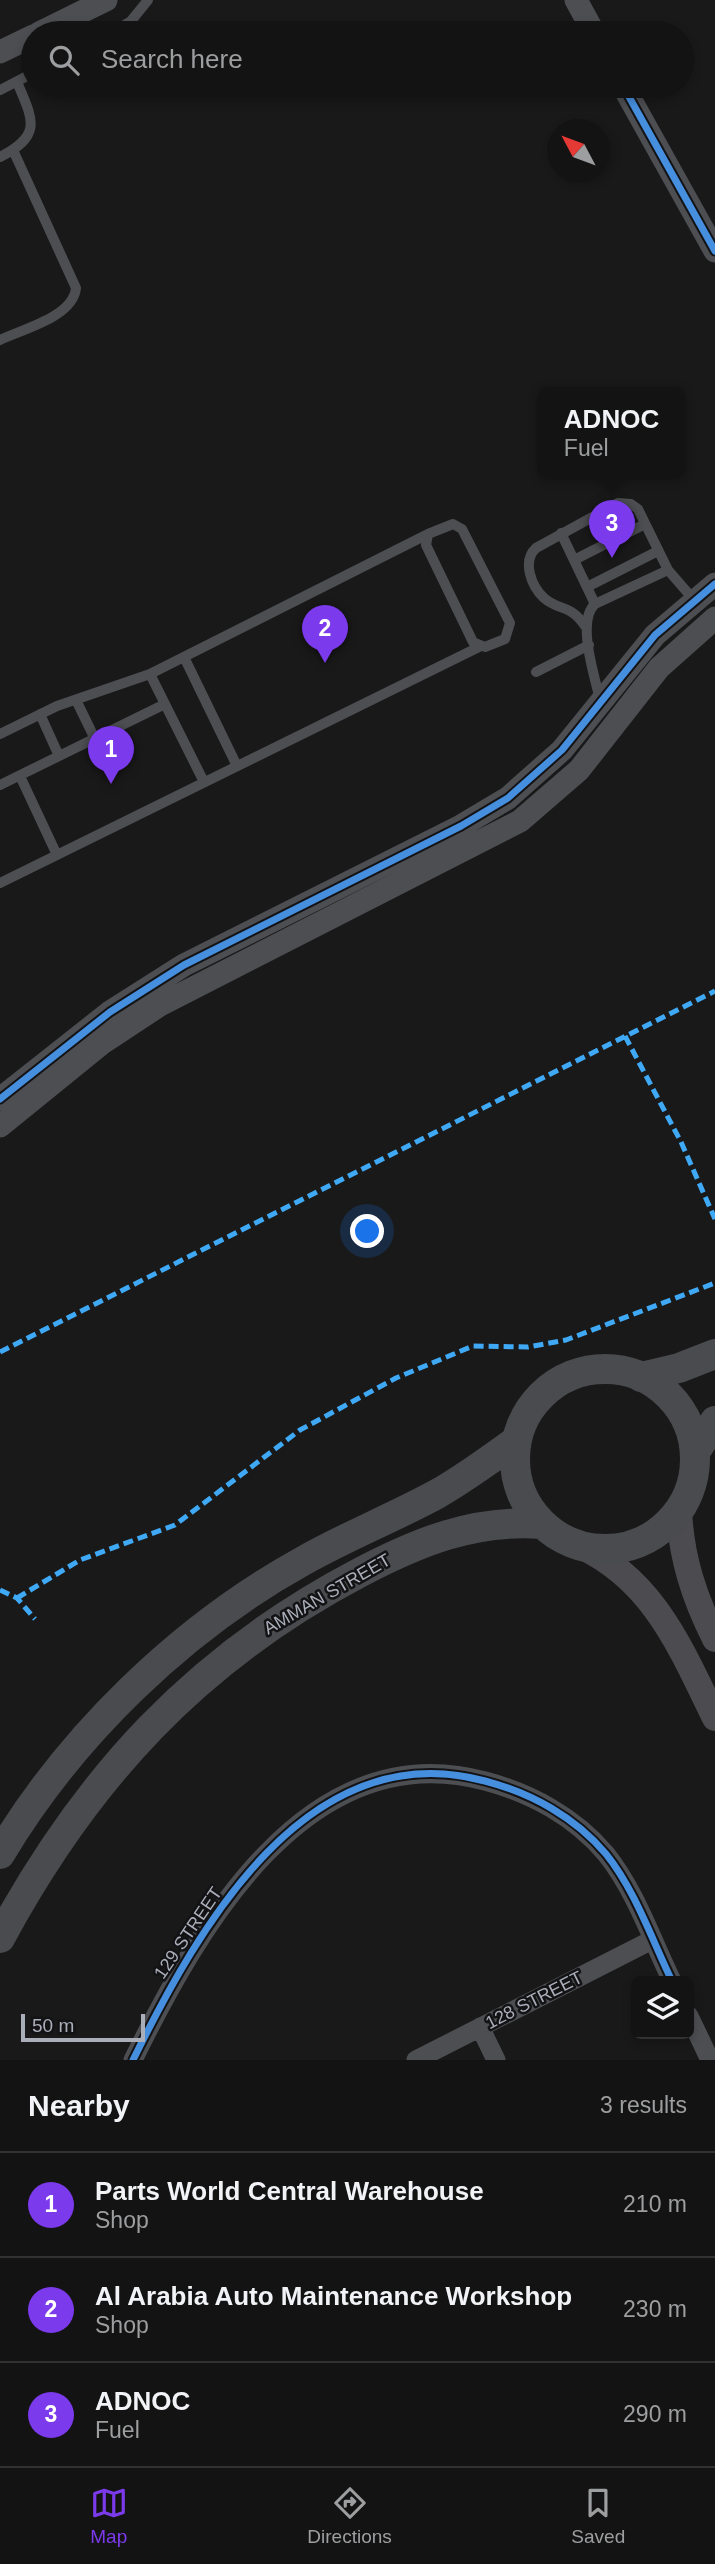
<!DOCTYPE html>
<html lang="en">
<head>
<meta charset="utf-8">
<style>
  :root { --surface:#131313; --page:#202021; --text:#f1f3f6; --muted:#9d9ea0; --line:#323233; --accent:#7c3aed }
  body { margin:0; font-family:Helvetica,sans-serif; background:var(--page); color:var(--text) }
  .controls { position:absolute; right:21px; bottom:21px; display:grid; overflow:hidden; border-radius:10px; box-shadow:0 4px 10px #0003 }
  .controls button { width:63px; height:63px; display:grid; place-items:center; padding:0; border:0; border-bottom:2px solid var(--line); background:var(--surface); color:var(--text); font:35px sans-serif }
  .compass { position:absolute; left:547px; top:119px; width:63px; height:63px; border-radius:50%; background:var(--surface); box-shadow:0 4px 10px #0003; rotate:311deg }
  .scale { position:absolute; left:21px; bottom:18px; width:124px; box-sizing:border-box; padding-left:7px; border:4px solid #aaaeb9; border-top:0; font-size:19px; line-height:24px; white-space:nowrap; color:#aaaeb9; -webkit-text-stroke:5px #131315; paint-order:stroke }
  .you { position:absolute; left:368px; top:1232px; width:24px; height:24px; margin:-18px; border:5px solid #fff; border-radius:50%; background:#1a73e8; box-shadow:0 0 0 10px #1a73e833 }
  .badge { display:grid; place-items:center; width:46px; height:46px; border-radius:50%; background:var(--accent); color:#fff; font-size:23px; font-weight:700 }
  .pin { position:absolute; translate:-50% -58px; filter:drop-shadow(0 2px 4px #0008) }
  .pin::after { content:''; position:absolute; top:37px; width:24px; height:21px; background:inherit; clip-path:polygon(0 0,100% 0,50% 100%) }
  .popup { position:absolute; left:538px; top:387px; width:147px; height:91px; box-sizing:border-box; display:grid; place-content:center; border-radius:10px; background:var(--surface); filter:drop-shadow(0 2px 5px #0005); font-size:23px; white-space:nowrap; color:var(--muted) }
  .popup b { font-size:26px; color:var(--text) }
  .popup::after { content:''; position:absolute; left:50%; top:100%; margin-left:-14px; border:14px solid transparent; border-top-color:var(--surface) }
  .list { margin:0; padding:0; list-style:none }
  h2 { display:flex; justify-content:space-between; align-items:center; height:91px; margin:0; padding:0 28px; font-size:30px }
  h2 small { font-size:23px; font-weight:400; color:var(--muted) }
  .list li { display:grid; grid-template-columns:46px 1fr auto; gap:21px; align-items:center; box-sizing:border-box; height:105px; padding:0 28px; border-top:2px solid var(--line) }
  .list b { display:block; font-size:26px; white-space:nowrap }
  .list p { margin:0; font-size:23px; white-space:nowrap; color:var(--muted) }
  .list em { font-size:23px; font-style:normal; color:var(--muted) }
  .icon { flex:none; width:38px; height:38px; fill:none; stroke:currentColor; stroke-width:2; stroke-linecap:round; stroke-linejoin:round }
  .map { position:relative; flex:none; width:715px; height:2060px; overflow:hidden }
  .search { position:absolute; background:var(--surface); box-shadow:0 4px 10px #0003; left:21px; right:21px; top:21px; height:77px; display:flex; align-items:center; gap:18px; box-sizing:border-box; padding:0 24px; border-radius:38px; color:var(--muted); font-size:26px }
  .sheet { height:406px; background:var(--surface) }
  nav { display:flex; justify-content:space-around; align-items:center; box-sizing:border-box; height:98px; border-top:2px solid var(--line); background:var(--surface); font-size:19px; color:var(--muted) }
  nav a { display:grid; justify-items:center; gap:4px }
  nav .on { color:var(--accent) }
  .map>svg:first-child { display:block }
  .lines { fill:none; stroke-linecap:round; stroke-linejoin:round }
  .service { stroke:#4d4e52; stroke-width:10 }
  .minor { stroke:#4d4e52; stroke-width:19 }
  .tertiary { stroke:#4d4e52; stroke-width:23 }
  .secondary { stroke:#4c4c50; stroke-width:26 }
  .primary { stroke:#4a4b4e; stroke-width:30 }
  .quiet { stroke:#3fa9f5; stroke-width:5; stroke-dasharray:10 5; stroke-linecap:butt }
  .cycleway-casing { stroke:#131315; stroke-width:11 }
  .cycleway { stroke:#468fdf; stroke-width:7 }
  .labels { text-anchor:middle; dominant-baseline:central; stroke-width:5; stroke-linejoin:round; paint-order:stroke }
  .street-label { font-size:18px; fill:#aaaeb9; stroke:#131315 }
</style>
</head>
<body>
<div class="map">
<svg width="715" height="2060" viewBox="0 0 715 2060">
  <rect width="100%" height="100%" fill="#191919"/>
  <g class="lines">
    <!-- service -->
    <path class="service" d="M111,33L131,21L148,0
      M0,90L33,73
      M0,157C43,135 33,120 17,82
      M0,340C23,329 73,317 76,288L13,150
      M453,524L462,529L510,623L505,639L485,647L473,642L426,545L428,534Z
      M561,533L595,604
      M574,560L645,524
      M587,587L658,551
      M585,626C570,604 559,611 544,598C531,586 522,561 536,548L618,503L631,504L638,509L668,570L694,600
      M184,657L237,766
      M536,672L589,645
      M150,674L204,782
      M76,700L95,739
      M600,700C595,677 576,621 595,604L668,570
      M40,714L59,756
      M0,734L57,706L150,674L428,534
      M20,776L57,855
      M0,785L165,704
      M0,883L479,647"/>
    <!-- minor -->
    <path class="minor" d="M689,2016L710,2060
      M480,2027L496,2060
      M133,2060C198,1928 307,1733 485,1781C531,1793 575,1817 606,1854C635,1890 652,1940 672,1981
      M416,2060L652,1940"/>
    <!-- tertiary -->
    <path class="tertiary" d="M576,0L594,33
      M39,33L106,0
      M0,52L33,36
      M623,86L715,251
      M0,1099L110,1012L184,965L461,826L508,798L562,750L655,635L715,584
      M0,1126L101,1044L160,1005L520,821L579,770L659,668L715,618"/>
    <!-- secondary -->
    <path class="secondary" d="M679,1510C681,1557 694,1597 715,1639
      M580,1546C654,1580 681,1649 715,1718"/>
    <!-- primary -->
    <path class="primary" d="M515 1459a90 90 0 1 1 180 0a90 90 0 1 1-180 0Z
      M641,1377L679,1368L715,1354
      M695,1452L715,1421
      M0,1854C71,1735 182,1628 303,1561C347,1536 393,1518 437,1494C465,1478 491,1459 517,1440
      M0,1938C87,1777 197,1658 359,1573C418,1542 474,1519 541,1524"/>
    <!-- quiet -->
    <path class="quiet" d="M625,1036L681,1142L715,1219
      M0,1352L715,991
      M0,1590L17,1598L35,1619
      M17,1598L80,1560L175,1525L300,1430L396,1378L473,1346L528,1347L566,1340L715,1283"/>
    <!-- cycleway casing -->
    <g class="cycleway-casing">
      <path id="cycleway" d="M623,86L715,251
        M0,1099L110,1012L184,965L461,826L508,798L562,750L655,635L715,584
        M133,2060C198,1928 307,1733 485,1781C531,1793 575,1817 606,1854C635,1890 652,1940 672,1981"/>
    </g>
    <!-- cycleway -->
    <use href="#cycleway" class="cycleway"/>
  </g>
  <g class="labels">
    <!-- street labels -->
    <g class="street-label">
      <text transform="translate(327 1594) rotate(-30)">AMMAN STREET</text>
      <text transform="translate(188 1933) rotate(-56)">129 STREET</text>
      <text transform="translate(534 2000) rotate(-27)">128 STREET</text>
    </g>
  </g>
</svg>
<div class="controls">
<button><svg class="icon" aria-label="layers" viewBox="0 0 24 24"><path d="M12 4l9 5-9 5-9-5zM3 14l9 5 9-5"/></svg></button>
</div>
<svg class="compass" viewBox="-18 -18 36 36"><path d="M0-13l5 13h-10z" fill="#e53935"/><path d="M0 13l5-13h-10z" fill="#9d9ea0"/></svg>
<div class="scale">50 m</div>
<div class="you"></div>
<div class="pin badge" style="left:111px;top:784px">1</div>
<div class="pin badge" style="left:325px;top:663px">2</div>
<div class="pin badge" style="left:612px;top:558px">3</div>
<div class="popup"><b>ADNOC</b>Fuel</div>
<div class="search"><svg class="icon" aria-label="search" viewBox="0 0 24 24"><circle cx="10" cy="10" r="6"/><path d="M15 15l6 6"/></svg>Search here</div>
</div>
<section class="sheet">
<h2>Nearby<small>3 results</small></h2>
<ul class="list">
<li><span class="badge">1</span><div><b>Parts World Central Warehouse</b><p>Shop</p></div><em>210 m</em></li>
<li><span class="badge">2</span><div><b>Al Arabia Auto Maintenance Workshop</b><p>Shop</p></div><em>230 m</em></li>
<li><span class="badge">3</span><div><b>ADNOC</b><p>Fuel</p></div><em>290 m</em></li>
</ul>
</section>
<nav>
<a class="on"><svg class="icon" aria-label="map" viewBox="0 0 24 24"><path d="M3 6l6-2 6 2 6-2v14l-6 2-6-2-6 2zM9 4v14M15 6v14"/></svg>Map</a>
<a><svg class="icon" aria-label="directions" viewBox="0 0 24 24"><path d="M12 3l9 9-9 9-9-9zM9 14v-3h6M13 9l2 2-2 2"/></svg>Directions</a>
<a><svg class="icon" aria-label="saved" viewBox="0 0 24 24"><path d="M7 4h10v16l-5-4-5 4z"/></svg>Saved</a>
</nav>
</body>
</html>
